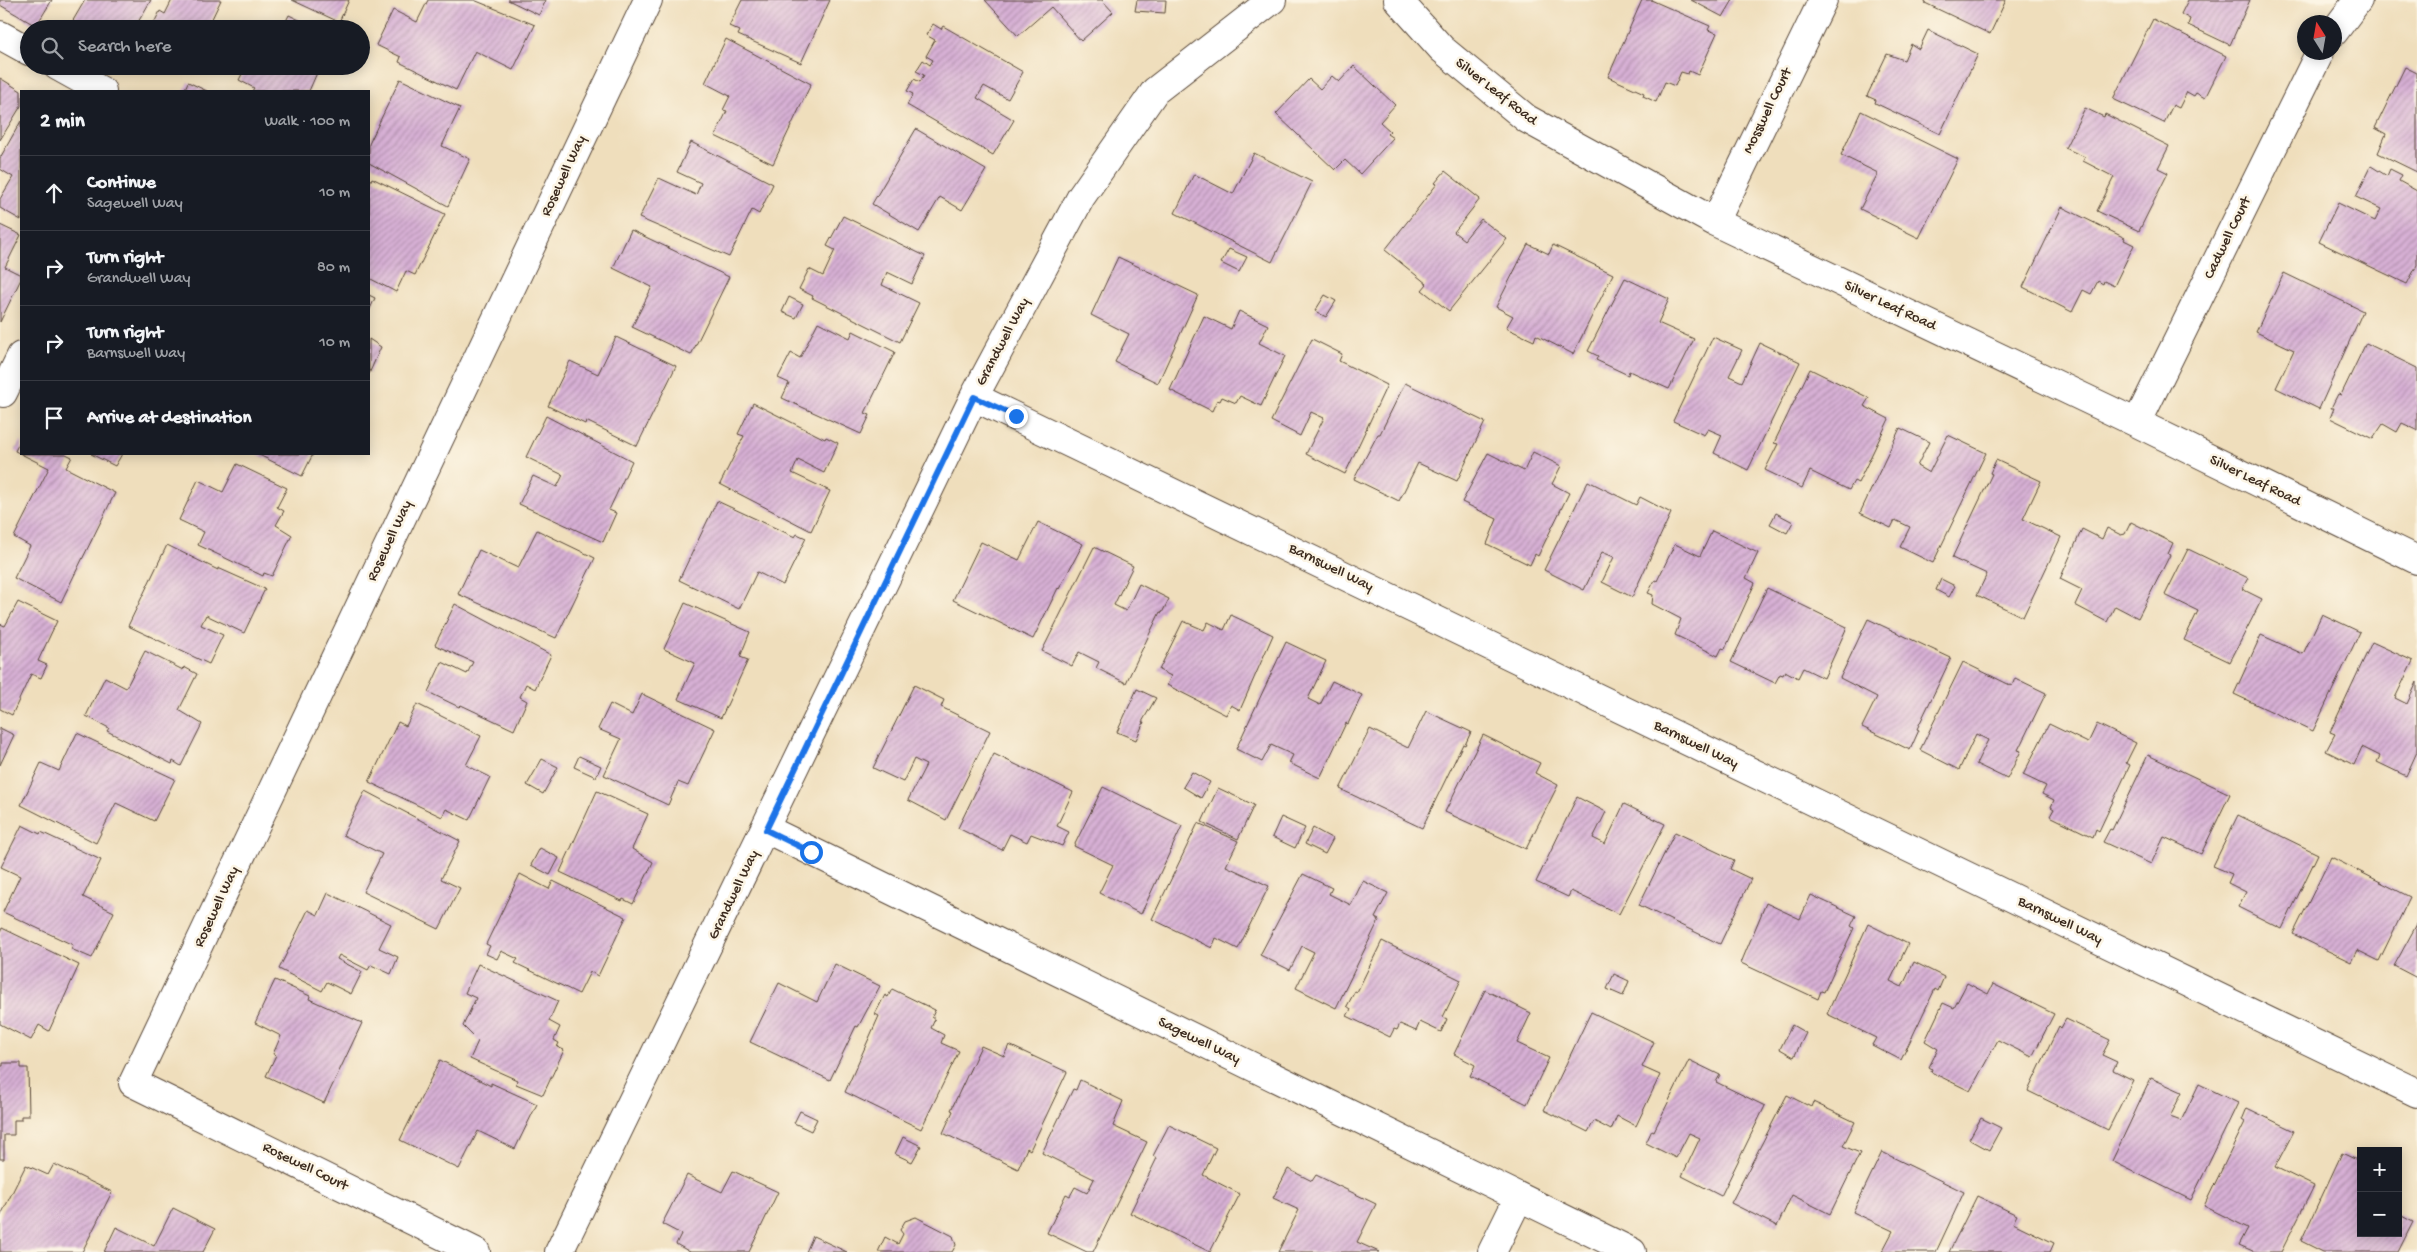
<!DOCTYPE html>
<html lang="en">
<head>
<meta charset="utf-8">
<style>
  :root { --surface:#171b24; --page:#20242c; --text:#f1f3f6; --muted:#9ea1a6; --line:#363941 }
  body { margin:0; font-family:"Gochi Hand",sans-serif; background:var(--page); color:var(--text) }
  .controls { position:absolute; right:15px; bottom:15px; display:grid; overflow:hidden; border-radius:0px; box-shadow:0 2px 12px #0003 }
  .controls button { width:45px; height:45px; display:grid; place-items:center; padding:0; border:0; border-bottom:1px solid var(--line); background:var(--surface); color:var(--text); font:25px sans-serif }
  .compass { position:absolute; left:2297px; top:15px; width:45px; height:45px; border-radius:50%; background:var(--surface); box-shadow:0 2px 12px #0003; rotate:349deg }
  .stop { position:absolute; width:15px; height:15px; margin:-11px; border:4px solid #1a73e8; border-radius:50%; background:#fff }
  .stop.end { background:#1a73e8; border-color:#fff; box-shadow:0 1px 5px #0008 }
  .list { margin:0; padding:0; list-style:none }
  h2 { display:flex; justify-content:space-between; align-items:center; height:65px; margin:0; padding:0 20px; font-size:21px }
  h2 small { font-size:16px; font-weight:400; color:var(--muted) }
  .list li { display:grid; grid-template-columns:32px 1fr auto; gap:15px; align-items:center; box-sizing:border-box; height:75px; padding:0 20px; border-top:1px solid var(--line) }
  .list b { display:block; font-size:19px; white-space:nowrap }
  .list p { margin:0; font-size:16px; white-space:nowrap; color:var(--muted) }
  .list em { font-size:16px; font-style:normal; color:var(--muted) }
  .icon { flex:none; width:28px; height:28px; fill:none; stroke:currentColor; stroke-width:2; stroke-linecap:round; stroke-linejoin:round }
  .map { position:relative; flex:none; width:2417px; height:1252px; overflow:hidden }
  .search { position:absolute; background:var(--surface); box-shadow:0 2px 12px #0003; left:20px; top:20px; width:350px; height:55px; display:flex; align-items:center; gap:12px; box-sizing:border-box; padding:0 18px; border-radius:28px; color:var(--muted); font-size:19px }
  .panel { position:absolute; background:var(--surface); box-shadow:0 2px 12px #0003; left:20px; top:90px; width:350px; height:365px; border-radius:0px }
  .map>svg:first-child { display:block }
  .building { fill:url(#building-hatch) }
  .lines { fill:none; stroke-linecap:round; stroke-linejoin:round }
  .minor-casing { stroke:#564536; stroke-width:30 }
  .minor { stroke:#fff; stroke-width:28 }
  .route { stroke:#1a73e8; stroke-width:6 }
  .labels { text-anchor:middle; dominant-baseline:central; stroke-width:5; stroke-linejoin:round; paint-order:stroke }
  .street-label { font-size:15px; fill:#3b2a1e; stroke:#fcf5e5 }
</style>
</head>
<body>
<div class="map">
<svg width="2417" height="1252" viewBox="0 0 2417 1252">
  <defs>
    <pattern id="building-hatch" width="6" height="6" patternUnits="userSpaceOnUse" patternTransform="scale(1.25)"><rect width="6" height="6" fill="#d7b0d5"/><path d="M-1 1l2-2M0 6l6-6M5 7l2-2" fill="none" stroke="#b08fac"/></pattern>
  </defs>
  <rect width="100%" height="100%" fill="#fcf5e5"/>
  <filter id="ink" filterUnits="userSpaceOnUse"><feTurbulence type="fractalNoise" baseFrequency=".02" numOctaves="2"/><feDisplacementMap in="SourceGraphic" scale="10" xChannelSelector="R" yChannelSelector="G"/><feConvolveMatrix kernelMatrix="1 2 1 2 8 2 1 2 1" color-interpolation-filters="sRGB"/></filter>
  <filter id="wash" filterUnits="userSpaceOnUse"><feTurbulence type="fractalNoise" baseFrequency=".0096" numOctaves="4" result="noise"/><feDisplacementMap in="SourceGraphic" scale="20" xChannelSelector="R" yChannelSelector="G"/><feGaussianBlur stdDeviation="1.12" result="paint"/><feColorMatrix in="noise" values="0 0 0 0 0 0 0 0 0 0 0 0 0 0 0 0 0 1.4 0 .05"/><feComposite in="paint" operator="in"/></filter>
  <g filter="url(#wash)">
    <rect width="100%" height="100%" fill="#efdebc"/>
    <g id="blocks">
      <!-- building -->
      <path class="building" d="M0,0H52L36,26L0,5Z
        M85,0H151L134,29H68Z
        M172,0H221L207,29H151L160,11L165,14Z
        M292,0H349L339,22Z
        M428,0H474L535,25L513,70L475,51L456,90L399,62L401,57L376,45L393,10L417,22Z
        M508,0H546L539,15Z
        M742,0H830L801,63L738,35L740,31L729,26Z
        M985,0H1102L1113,12L1081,41L1051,7L1018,36Z
        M1137,0H1166L1165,13L1135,11Z
        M1642,0H1651L1710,26L1708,30L1717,33L1698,75L1689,71L1688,74L1681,72L1675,86L1665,82L1656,102L1643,96L1644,93L1608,77Z
        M1691,0H1733L1723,17Z
        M1926,0H2006L1990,34L1925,3Z
        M2188,0H2250L2230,45L2188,25L2190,19L2181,14Z
        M289,15L318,29H282Z
        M2153,19L2226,56L2205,98L2196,93L2194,96L2187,92L2179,108L2173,105L2164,123L2113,99Z
        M933,24L941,29L943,26L1023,72L1008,99L984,86L977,98L1014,120L993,155L907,105L913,94L907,91L914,79L920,82L924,75L916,71L923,60L930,65L933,60L926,56L935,40L926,35Z
        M1928,30L1978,54L1940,134L1875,103L1876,100L1867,96L1887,54L1904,60L1911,44L1919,49Z
        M726,39L811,84L773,164L715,136L727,111L723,110L730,96L705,83Z
        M246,66H320L309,91H252L254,88L239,80Z
        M1354,66L1395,105L1380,122L1390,131L1387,134L1393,138L1360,174L1345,160L1335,170L1276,114L1309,79L1320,89L1332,76L1339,82Z
        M2405,67L2417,73V172L2378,153L2386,134L2375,128Z
        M0,78L21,91V106L0,140Z
        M400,79L460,108L442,146L470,159L448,206L369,163V144Z
        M188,82L207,91H184Z
        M2085,108L2104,117L2105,114L2169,146L2158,168L2168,173L2139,231L2097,211L2114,177L2083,161L2085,157L2065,148Z
        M1861,111L1958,159L1919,238L1860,209L1878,173L1841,155Z
        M21,121V220L0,208V199L13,177L0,169V158Z
        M916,129L986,170L962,210L940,197L919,232L872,204Z
        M691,142L773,184L759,214L752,210L729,257L639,218L659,178L696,195L701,183L677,172Z
        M1254,153L1312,182L1272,262L1175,213L1194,174L1233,194Z
        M2371,166L2387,176L2390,169L2402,175L2399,181L2417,191V265L2407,284L2319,242L2338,203L2375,221L2381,209L2356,197Z
        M1445,171L1480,199L1454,232L1464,240L1481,219L1507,239L1449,311L1422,290L1427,284L1385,250L1437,184L1435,183Z
        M372,178L445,214L415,275L406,271L396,292L369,278V185Z
        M2062,207L2125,238L2124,240L2134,245L2114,286L2104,281L2103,284L2098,281L2091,294L2083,290L2072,312L2023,287Z
        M843,216L925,256L912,284L887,272L882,285L919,303L900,342L812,298L813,296L799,289L809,269L823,276L835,250L827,246Z
        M0,225L21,235L5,267L21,275V279L0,322Z
        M631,230L729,277L691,355L632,327L652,287L613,268Z
        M1528,244L1549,254L1553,245L1613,274L1573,354L1536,335L1534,341L1506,328L1513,316L1496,307Z
        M1229,249L1247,257L1239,272L1221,263Z
        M1118,257L1198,295L1158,383L1115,362L1129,334L1091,315Z
        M2284,273L2363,311L2319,409L2276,388L2294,350L2256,332Z
        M1625,278L1669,299L1658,323L1694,339L1669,389L1629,371L1628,375L1596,360L1598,356L1588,351Z
        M369,295L375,298L369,311Z
        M1325,295L1336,301L1326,317L1315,311Z
        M789,297L803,304L796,318L782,312Z
        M1239,311L1268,325L1259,343L1285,356L1261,406L1240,396L1236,403L1222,397L1220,401L1217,400L1212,411L1170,390L1204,316L1231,329Z
        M818,322L850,338L853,331L895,352L865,413L870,415L861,434L782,398L789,383L778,378L791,353L800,358Z
        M616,337L676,366L637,446L586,421L585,424L548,406L570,361L598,374Z
        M1713,337L1742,350L1729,376L1742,382L1760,343L1800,362L1748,470L1714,453L1722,435L1708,429L1704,435L1673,421Z
        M369,339L381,347L369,374Z
        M1312,339L1342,354L1339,361L1387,385L1345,474L1306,454L1324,418L1311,412L1300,436L1271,421Z
        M2366,343L2417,368V430L2402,423L2397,432L2383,424L2373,439L2330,418L2334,408H2331L2338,394L2341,395Z
        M1810,369L1869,398L1864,406L1889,419L1858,483L1854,481L1849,490L1810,471L1802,488L1765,470L1778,444L1774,443Z
        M1405,383L1485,422L1457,481L1418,463L1399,501L1354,479L1378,434H1380Z
        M753,403L825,439L826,437L838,443L824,473L798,460L792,473L830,491L811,531L720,484L744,436L738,434Z
        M546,416L632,461L609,510L616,513L603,542L519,504L533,476L557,487L563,475L526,457Z
        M1900,428L1929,442L1917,466L1929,473L1948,435L1986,453L1933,563L1900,547L1910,527L1895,520L1891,528L1860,513Z
        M21,439V454H66L72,457L66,468L115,493L61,602L14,578L30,546L14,537L49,468L15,451Z
        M1533,452L1561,466L1552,484L1569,493L1538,556L1535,554L1530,565L1487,544L1497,519L1462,502L1488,453L1524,471Z
        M91,454H122L115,466Z
        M257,454H313L302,476Z
        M1996,460L2041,481L2023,519L2061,537L2023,617L1977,595L1987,574L1952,558L1992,474L1990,473Z
        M237,464L287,488L277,507L284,511L276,525L292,535L272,576L264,573L263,576L198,545L204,532L179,520L198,480L223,492Z
        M1588,481L1636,505L1640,497L1671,513L1632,597L1602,582L1614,557L1602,552L1584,590L1544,570Z
        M717,501L795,537L797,534L806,538L783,585L757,572L739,609L679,580Z
        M1776,513L1793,522L1787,533L1770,524Z
        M1038,522L1083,544L1059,589L1058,588L1033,639L953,600L981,542L1019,560Z
        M2131,522L2173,543L2168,554L2170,555L2138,618L2115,606L2107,622L2075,605L2082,590L2060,579L2082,529L2102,539L2107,528L2121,535L2125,534Z
        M537,530L595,558L556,638L458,594L479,550L518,568Z
        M1712,531L1758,553L1746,578L1755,583L1725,649L1722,648L1718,656L1675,635L1681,619L1652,604L1653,595L1648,593L1655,580L1657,581L1675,544L1700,556Z
        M167,545L218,570V568L265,589L244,633L206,615L201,625L223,635L209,664L128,626Z
        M1094,547L1133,566L1114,605L1126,611L1139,584L1169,599L1162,613L1160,612L1126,683L1096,668L1099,662L1079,652L1072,666L1042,651Z
        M2188,549L2248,578L2242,589L2262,599L2230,662L2184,640L2198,611L2165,595Z
        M1941,579L1955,586L1949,597L1936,590Z
        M1767,588L1847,627L1824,678L1803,668L1798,678L1785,671L1783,675L1780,674L1775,683L1731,662Z
        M18,602L57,621L38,661L47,665L41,678L31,674L12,715L0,709V624L5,626Z
        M685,603L750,632L740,657L748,660L721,718L678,699L695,663L664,649Z
        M455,604L551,655L535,689L526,684L520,697L527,701L514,730L461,705L459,707L428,692L442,662L467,674L473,662L435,645Z
        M2322,614L2360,632L2313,731L2234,694L2261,635L2303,654Z
        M1231,615L1273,635L1240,710L1231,705L1226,715L1167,685L1171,676L1159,670L1183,621L1204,630L1208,622L1224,630Z
        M1868,619L1951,658L1917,729L1919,730L1910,750L1862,727L1877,697L1840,678Z
        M1286,642L1326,661L1308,699L1320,705L1332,681L1362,695L1348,724L1346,723L1320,778L1289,763L1293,755L1271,745L1262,762L1236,749Z
        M2372,642L2413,661L2395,698L2407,704L2417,682V752L2406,776L2377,762L2380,756L2362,747L2354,765L2326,751L2335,734L2330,732Z
        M145,651L183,670L184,667L197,674L179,710L202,724L181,766L173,761L172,764L107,731L109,728L86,716L105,677L126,688Z
        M1963,662L2012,686L2015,678L2046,693L2018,750L2021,751L2007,779L1976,764L1988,740L1976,734L1959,770L1920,750Z
        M914,685L944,700L941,707L990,731L946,820L908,800L926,765L914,759L903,782L873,768Z
        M1137,689L1156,698L1142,722H1144L1136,740L1117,732Z
        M642,694L715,729L688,786L678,782L668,805L604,775L621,739L598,729L610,704L632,715Z
        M417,704L481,736L466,765L490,777L469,820L446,809L442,817L369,782L398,722L406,726Z
        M1426,711L1471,732L1465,745L1463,744L1422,828L1340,789L1370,729L1408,748Z
        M2049,724L2088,743L2097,724L2136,743L2126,763L2130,765L2099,831L2096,829L2093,837L2050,816L2054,809L2051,807L2054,800L2042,794L2046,786L2023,775Z
        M0,728L14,735L0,765Z
        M77,733L175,779L154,821L116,803L96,843L21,805L41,763L59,771Z
        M1483,735L1540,763L1535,773L1558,785L1526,849L1445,812Z
        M994,754L1073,792L1057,826L1069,832L1062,846L1031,834L1027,842L1010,834L1002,850L958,828Z
        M2148,755L2230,794L2201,854L2164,837L2151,864L2103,842L2110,829L2112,830Z
        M579,756L601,766L596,777L574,767Z
        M542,759L558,767L543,794L527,785Z
        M1192,772L1210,782L1201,798L1183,787Z
        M1103,787L1182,826L1141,914L1099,893L1113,865L1074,846Z
        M1218,788L1254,805L1238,839L1202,822Z
        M365,791L460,841L441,879L460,888L439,929L363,892L382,854L343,835Z
        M597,791L648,814L632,849L653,862L633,904L623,899L622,901L560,872Z
        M1577,797L1606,812L1593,838L1605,844L1624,804L1665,824L1619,914L1571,891L1568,897L1536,882Z
        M2238,815L2318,854L2282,929L2238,907L2246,892L2228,883L2232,874L2213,866Z
        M1281,817L1305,828L1295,848L1272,837Z
        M1198,823L1238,841L1226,866L1269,886L1238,949L1216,938L1212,948L1152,919Z
        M22,825L40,834L41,832L101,860L83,897L114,912L92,958L71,949L73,945L3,912L20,876L1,867Z
        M1313,828L1333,839L1325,854L1305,844Z
        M1675,832L1734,860L1730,869L1751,879L1720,944L1639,905Z
        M540,848L559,858L550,875L531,865Z
        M2331,857L2410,897L2379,961L2357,950L2351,962L2293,934Z
        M520,874L549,889L553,881L626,917L598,976L590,972L579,994L515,963L518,959L501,951L497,959L486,954L490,946L486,944Z
        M1303,874L1332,888L1329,894L1351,905L1363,881L1388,893L1375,918L1379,920L1336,1008L1296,988L1314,952L1302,946L1290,970L1260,955Z
        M328,893L391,924L379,948L398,957L391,974L371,965L368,970L339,955L337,959L362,972L351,994L327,982L322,991L279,969L308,910L318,915Z
        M1811,895L1856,916L1851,926L1854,928L1824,992L1821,991L1818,999L1741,963L1766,903L1800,919Z
        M1868,924L1908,944L1890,981L1902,987L1914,962L1944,977L1938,991L1935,989L1901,1060L1872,1045L1876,1038L1827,1014Z
        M2417,924V978L2394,966Z
        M2,928L79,965L49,1031L39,1025L31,1040L0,1024V933Z
        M1382,941L1461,980L1443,1017L1447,1019L1441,1032L1420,1022L1416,1031L1400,1024L1397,1030L1394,1029L1390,1037L1347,1016L1351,1009L1347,1006L1355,991L1357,992Z
        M478,964L558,1001L549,1021L560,1027L554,1040L559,1043L557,1047L564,1050L543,1095L516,1084L517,1080L470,1059L478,1041L463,1026L476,998L465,993Z
        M835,964L880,986L858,1027L856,1026L830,1080L750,1042L779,983L817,1002Z
        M1614,974L1629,981L1623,996L1607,989Z
        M275,980L310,996L309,999L362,1023L324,1103L266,1076L276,1055L273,1054L281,1036L255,1023Z
        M1967,983L1988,994L1993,984L2054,1014L2032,1057L1998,1040L1970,1091L1931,1072L1932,1069L1929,1067L1938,1049L1925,1041L1943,1003L1954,1008Z
        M892,989L935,1010L932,1017L935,1019L931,1028L944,1035L941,1043L959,1051L921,1129L845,1092L879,1016L875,1014L885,995L888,997Z
        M1485,990L1531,1013L1517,1043L1549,1058L1527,1104L1470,1076L1475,1065L1454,1054Z
        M1591,1012L1654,1042L1642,1067L1660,1075L1636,1126L1617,1116L1611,1130L1594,1121L1588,1132L1544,1110Z
        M2066,1019L2110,1040L2102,1055L2117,1062L2113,1070L2133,1080L2108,1130L2028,1091L2059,1026L2061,1028Z
        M1792,1025L1806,1033L1794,1057L1780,1049Z
        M1009,1045L1067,1072L1030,1150L1027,1148L1018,1169L943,1133L953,1111L951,1110L981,1046L1004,1056Z
        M440,1060L491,1086V1083L537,1104L515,1149L478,1131L459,1169L400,1140Z
        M1689,1060L1720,1075L1716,1082L1765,1106L1721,1196L1682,1176L1700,1138L1689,1133L1676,1158L1646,1143L1652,1130L1654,1131Z
        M3,1063H21V1068H28L29,1116H21V1120H14V1135H4V1159H0V1066H3Z
        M2151,1078L2182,1092L2170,1117L2181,1121L2199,1084L2238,1103L2191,1200L2112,1161Z
        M1080,1080L1123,1101L1113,1126L1147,1142L1093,1252H1087L1047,1233L1066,1194L1070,1196L1075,1187L1087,1193L1094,1179L1042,1153L1073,1089L1076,1090Z
        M1787,1095L1811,1107L1813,1102L1855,1122L1843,1146L1860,1153L1830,1214L1792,1195L1777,1226L1731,1203Z
        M2247,1108L2294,1131L2275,1167L2314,1186L2281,1252H2255L2239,1245L2248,1228L2204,1206L2245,1122L2242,1120Z
        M800,1111L817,1119L811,1131L794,1123Z
        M1981,1118L2001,1128L1989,1150L1969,1139Z
        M1169,1125L1216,1148L1203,1175L1240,1194L1210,1252L1130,1213L1157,1158L1153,1156Z
        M903,1137L921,1146L912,1162L895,1154Z
        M1882,1152L1964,1192L1936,1252H1882L1893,1231L1853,1212Z
        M2342,1153L2361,1162V1233H2398V1214L2413,1222L2398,1252H2323L2301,1241Z
        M54,1164L112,1192L82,1252H0V1217L26,1165L48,1175Z
        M1288,1169L1312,1181L1316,1175L1376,1204L1357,1242L1379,1252H1278L1299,1210L1273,1198Z
        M733,1171L778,1192L749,1252H690L676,1244L681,1234L662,1224L687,1175L722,1192Z
        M1977,1196L2017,1215L2013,1223L2054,1243L2050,1252H1949Z
        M173,1208L215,1229L203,1252H104L116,1227L154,1246Z
        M916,1217L953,1236L956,1245L952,1252H878L885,1237L898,1244L903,1234L900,1230L905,1221Z
        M813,1236L847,1252H806Z"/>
    </g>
  </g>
  <g filter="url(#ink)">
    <use href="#blocks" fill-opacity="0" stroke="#564536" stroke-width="1"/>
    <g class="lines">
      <!-- minor casing -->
      <g class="minor-casing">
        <path id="minor" d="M1398,0L1442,49L1527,119L1715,222L2137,423L2417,560
          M2334,32L2358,0
          M0,35L29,51
          M57,66L102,91
          M1715,222L1823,0
          M0,392L3,393L21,356
          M974,397L2417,1093
          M2137,423L2320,52
          M766,829L1632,1252
          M476,1252L133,1083L648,0
          M559,1252L974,397L1081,197L1155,91L1272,0
          M1492,1252L1519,1197"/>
      </g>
      <!-- minor -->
      <use href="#minor" class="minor"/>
    </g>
  </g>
  <g class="lines" filter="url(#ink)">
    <!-- route -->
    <path class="route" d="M811,852L766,830L974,397L1016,416"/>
  </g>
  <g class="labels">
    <!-- street labels -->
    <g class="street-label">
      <text transform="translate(1496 92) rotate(38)">Silver Leaf Road</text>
      <text transform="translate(1768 111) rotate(-64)">Mosswell Court</text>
      <text transform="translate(564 176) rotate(-65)">Rosewell Way</text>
      <text transform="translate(2228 238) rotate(-64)">Cadwell Court</text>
      <text transform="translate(1890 306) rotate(25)">Silver Leaf Road</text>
      <text transform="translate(1003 342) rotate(-62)">Grandwell Way</text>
      <text transform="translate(2255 481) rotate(26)">Silver Leaf Road</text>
      <text transform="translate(390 541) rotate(-65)">Rosewell Way</text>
      <text transform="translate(1331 568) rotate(26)">Barnswell Way</text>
      <text transform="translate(1696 745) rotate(26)">Barnswell Way</text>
      <text transform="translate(734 895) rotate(-64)">Grandwell Way</text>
      <text transform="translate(217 907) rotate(-65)">Rosewell Way</text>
      <text transform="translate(2060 921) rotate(26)">Barnswell Way</text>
      <text transform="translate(1199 1041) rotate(26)">Sagewell Way</text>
      <text transform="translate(305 1167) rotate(26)">Rosewell Court</text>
    </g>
  </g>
</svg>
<div class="controls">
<button>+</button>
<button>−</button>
</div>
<svg class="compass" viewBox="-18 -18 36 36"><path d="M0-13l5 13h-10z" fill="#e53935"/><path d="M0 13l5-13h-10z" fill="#9ea1a6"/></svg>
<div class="stop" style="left:811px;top:852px"></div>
<div class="stop end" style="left:1016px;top:416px"></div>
<div class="search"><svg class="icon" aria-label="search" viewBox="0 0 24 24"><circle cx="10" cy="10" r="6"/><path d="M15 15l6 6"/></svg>Search here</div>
<section class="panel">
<h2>2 min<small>Walk · 100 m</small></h2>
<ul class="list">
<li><svg class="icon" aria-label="ahead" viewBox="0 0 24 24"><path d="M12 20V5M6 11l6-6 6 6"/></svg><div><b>Continue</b><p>Sagewell Way</p></div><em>10 m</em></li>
<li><svg class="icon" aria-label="right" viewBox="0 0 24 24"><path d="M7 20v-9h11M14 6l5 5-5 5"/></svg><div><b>Turn right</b><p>Grandwell Way</p></div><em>80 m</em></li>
<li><svg class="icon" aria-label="right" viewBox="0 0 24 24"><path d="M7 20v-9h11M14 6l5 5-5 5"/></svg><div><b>Turn right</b><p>Barnswell Way</p></div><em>10 m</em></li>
<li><svg class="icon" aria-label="arrive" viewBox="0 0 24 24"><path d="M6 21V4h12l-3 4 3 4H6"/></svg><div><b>Arrive at destination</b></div></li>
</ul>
</section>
</div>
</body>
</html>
